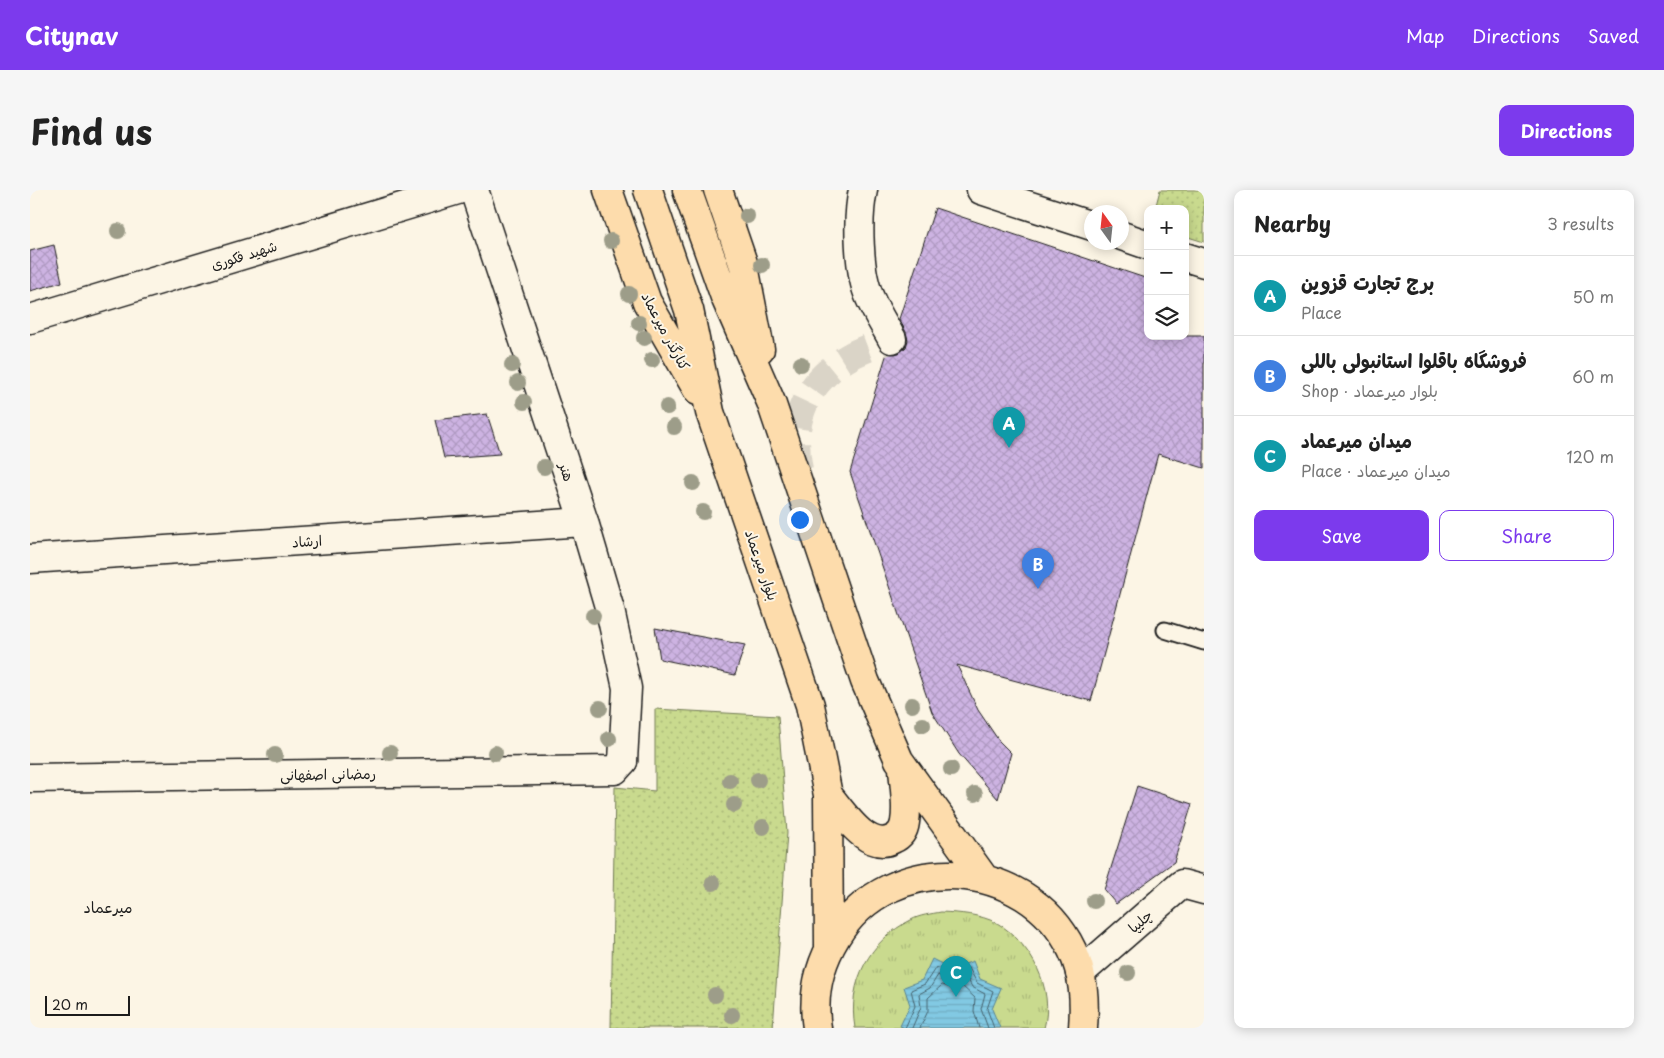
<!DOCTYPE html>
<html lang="en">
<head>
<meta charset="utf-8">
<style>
  :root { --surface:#fff; --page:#f6f6f6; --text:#222; --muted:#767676; --line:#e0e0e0; --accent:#7c3aed }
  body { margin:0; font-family:"Playpen Sans","Playpen Sans Arabic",sans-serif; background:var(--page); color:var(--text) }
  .controls { position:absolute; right:15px; top:15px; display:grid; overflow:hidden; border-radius:10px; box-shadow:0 2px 12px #0003 }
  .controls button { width:45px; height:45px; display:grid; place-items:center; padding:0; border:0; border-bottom:1px solid var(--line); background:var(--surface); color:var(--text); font:25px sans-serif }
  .compass { position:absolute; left:1054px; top:15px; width:45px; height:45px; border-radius:50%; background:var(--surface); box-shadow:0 2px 12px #0003; rotate:345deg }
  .scale { position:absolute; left:15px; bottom:12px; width:85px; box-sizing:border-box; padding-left:5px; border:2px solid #1c1c1c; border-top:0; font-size:14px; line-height:18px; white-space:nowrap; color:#1c1c1c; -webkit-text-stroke:4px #fcf5e5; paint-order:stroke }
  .you { position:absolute; left:769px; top:329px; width:18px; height:18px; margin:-12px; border:4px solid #fff; border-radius:50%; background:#1a73e8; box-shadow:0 0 0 8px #1a73e833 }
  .badge { display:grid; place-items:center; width:32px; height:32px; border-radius:50%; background:var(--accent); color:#fff; font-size:16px; font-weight:700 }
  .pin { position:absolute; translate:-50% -41px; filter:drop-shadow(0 1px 2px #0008) }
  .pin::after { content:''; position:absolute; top:26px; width:18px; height:15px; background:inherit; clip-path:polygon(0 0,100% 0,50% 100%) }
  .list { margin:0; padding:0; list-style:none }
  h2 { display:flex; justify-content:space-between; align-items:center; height:65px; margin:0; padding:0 20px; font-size:21px }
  h2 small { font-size:16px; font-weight:400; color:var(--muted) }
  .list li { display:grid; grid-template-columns:32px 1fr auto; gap:15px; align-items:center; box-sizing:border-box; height:80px; padding:0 20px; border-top:1px solid var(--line) }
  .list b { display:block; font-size:19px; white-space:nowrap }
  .list p { margin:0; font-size:16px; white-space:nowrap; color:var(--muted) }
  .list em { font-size:16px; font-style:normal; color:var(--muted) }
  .actions { display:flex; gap:10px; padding:15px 20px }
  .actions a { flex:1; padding:11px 0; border:1px solid var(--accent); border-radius:10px; text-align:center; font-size:18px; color:var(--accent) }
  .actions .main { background:var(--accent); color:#fff }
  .icon { flex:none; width:28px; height:28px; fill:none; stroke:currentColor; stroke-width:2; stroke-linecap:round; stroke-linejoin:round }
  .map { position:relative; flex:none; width:1174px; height:838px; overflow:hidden; border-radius:10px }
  header { display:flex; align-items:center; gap:30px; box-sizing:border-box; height:70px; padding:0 25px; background:var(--accent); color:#fff }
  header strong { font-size:24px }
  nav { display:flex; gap:28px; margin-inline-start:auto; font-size:18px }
  .intro { display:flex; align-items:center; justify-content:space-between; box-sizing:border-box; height:120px; padding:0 30px }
  h1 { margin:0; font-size:35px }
  .button { padding:12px 22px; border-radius:10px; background:var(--accent); color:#fff; font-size:18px; font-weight:700 }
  main { display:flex; gap:30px; padding:0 30px }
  aside { flex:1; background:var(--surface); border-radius:10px; box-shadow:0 2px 12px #0003 }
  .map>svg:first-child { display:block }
  .grass { fill:url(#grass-tufts); stroke:#727b55 }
  .park { fill:url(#park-dots); stroke:#727b55 }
  .water { fill:url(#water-rules); stroke:#598493 }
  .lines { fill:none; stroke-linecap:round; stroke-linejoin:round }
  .shore { stroke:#45616c; stroke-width:1 }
  .building { fill:url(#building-cross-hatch); stroke:#1c1c1c }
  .street-tunnel { stroke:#dad4c7; stroke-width:28; stroke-dasharray:28 14; stroke-linecap:butt }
  .lane-casing { stroke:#1c1c1c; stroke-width:19 }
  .street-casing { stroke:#1c1c1c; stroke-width:31 }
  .secondary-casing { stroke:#1c1c1c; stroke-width:31 }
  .primary-casing { stroke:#1c1c1c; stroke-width:31 }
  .lane { stroke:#fcf5e5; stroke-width:15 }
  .street { stroke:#fcf5e5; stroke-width:28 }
  .secondary { stroke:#fcf5e5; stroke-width:28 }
  .primary { stroke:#fddcac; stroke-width:28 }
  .tree { fill:#9d9d89 }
  .labels { text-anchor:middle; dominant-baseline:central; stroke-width:4; stroke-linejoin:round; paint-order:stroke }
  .street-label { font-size:14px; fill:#1c1c1c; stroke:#fcf5e5 }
  .neighbourhood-label { font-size:15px; fill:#1c1c1c; stroke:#fcf5e5 }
</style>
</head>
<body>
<header>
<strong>Citynav</strong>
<nav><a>Map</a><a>Directions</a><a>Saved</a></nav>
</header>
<div class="intro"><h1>Find us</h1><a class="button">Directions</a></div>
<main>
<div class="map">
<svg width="1174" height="838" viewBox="0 0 1174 838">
  <defs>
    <pattern id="grass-tufts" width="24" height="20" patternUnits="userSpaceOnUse" patternTransform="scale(1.25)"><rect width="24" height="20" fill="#c9da8e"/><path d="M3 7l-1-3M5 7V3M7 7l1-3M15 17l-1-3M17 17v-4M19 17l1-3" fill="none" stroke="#acba7a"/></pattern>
    <pattern id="park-dots" width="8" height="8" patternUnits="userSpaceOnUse" patternTransform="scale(1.25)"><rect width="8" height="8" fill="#c9da8e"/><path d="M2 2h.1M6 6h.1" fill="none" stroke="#acba7a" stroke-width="1.8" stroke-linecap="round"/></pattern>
    <pattern id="water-rules" width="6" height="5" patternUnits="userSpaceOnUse" patternTransform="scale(1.25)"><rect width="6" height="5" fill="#82c9e3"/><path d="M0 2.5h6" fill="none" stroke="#70acc2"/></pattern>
    <pattern id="building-cross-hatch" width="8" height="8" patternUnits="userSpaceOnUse" patternTransform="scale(1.25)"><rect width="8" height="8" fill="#cdb3e2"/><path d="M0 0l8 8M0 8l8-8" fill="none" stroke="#af99c1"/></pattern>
  </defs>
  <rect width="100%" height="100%" fill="#fcf5e5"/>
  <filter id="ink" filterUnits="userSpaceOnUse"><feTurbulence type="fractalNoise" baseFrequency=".02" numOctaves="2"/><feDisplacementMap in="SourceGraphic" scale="10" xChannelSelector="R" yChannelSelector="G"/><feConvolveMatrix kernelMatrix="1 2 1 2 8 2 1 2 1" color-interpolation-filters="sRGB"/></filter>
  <g filter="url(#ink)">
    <!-- grass -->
    <path class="grass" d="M911,722C930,723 949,724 967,733C1001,753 1025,799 1014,838H825C817,792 840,750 881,730C890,725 901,724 911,722Z"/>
    <!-- park -->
    <path class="park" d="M1130,0H1174V52L1155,46V19H1125Z
      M625,519L748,526L757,643L743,838H581L585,597L625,601Z"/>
    <!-- water -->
    <path class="water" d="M902,769L922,779L943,771L950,789L971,798L962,819L970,838H875L870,836L880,815L874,797L892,790Z"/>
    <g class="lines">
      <!-- shore -->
      <path class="shore" d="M875,838L885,816L881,800L895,794L906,777L922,784L939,778L947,793L963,801L957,819L964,838
        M882,838L891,817L889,804L900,798L908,785L922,790L936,786L942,797L955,804L951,819L958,838
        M890,838L898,821V808L912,795L922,797L932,796L945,808L944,821L949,838"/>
    </g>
    <!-- building -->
    <path class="building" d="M905,18L1118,89V146H1174V278L1128,264L1061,511L927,475L948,520L969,551L981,563L968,609L929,564L902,522L820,282L857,163H869L876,157L878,150L876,142L869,129Z
      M24,55L32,92L0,101V61Z
      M457,224L470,264L414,268L405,230Z
      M625,438L715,455L705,485L630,469Z
      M1107,596L1162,614L1144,672L1086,714L1074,700Z"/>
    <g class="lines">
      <!-- street-tunnel -->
      <path class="street-tunnel" d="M769,280C759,232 775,192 819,167C832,159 848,155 862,149"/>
      <!-- lane casing -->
      <g class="lane-casing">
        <path id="lane" d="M1135,440L1174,452"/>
      </g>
      <!-- street casing -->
      <g class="street-casing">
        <path id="street" d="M833,0C827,27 828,82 840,108C846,122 855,136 862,149
          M951,0L1062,36
          M1092,46L1118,55
          M1155,67L1174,73
          M0,369L554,332
          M0,588L585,580L593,571
          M1050,783L1152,694L1174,700"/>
      </g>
      <!-- secondary casing -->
      <g class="secondary-casing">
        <path id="secondary" d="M444,0L554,332L580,420L597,498L593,571
          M0,129L428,0"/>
      </g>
      <!-- primary casing -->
      <g class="primary-casing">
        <path id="primary" d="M578,0L617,112L668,201
          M618,0L659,120L680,222L780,515L798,605L799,759
          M657,0L695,107L741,212L835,491L869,570L954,688
          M688,0L714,76L730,159
          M798,605C812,621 837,663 863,649C870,646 874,640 875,632C878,615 874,595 873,578
          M787,838C782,806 789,775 806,747C860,658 997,667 1042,760C1054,785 1055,811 1053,838"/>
      </g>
      <!-- lane -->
      <use href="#lane" class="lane"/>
      <!-- street -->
      <use href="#street" class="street"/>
      <!-- secondary -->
      <use href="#secondary" class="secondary"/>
      <!-- primary -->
      <use href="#primary" class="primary"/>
    </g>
    <!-- trees -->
    <g class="tree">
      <circle cx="717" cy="26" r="8"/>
      <circle cx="88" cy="41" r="8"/>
      <circle cx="581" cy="51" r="8"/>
      <circle cx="732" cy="75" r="8"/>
      <circle cx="599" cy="104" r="8"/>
      <circle cx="609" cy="133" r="8"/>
      <circle cx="614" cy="148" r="8"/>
      <circle cx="622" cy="170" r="8"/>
      <circle cx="771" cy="174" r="8"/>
      <circle cx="482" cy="175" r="8"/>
      <circle cx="488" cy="193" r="8"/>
      <circle cx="494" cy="212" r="8"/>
      <circle cx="637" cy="217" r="8"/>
      <circle cx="644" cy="237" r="8"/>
      <circle cx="514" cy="277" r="8"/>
      <circle cx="663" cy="293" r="8"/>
      <circle cx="673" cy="322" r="8"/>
      <circle cx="563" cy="426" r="8"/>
      <circle cx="882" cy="515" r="8"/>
      <circle cx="570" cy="518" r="8"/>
      <circle cx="893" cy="535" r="8"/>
      <circle cx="579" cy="549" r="8"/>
      <circle cx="360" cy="563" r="8"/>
      <circle cx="465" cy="563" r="8"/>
      <circle cx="245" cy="565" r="8"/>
      <circle cx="921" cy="579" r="8"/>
      <circle cx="728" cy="590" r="8"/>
      <circle cx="700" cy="591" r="8"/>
      <circle cx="945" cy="604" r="8"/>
      <circle cx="704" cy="615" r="8"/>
      <circle cx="733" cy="637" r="8"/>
      <circle cx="683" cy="693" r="8"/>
      <circle cx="1064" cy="711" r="8"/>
      <circle cx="1098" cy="783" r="8"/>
      <circle cx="685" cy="805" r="8"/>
      <circle cx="702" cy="825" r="8"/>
    </g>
  </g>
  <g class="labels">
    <!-- street labels -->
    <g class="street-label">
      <text transform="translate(214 65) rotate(-17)">شهید فکوری</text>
      <text transform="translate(636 141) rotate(62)">کنارگذر میرعماد</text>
      <text transform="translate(537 282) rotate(72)">هنر</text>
      <text transform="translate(277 351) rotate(-4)">ارشاد</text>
      <text transform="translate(732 375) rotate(71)">بلوار میرعماد</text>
      <text transform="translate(298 584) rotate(-1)">رمضانی اصفهانی</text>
      <text transform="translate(1110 731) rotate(-41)">چلیپا</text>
    </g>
    <!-- neighbourhood labels -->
    <g class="neighbourhood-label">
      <text x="78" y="716">میرعماد</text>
    </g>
  </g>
</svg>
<div class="controls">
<button>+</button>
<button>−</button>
<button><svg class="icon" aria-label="layers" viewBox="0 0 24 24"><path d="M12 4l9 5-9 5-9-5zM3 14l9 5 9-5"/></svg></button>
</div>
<svg class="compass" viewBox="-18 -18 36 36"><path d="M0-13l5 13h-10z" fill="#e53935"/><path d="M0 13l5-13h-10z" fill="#767676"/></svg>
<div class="scale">20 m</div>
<div class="you"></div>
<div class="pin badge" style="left:979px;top:258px;background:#0f9aa8">A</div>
<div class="pin badge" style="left:1008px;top:399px;background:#3f7fe0">B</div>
<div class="pin badge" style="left:926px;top:807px;background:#0f9aa8">C</div>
</div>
<aside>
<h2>Nearby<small>3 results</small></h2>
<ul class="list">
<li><span class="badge" style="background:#0f9aa8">A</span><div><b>برج تجارت قزوین</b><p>Place</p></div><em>50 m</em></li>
<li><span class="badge" style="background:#3f7fe0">B</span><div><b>فروشگاه باقلوا استانبولی باللی</b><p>Shop · بلوار میرعماد</p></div><em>60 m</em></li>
<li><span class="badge" style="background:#0f9aa8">C</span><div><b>میدان میرعماد</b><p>Place · میدان میرعماد</p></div><em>120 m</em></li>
</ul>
<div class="actions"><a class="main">Save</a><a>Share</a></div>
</aside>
</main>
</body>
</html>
